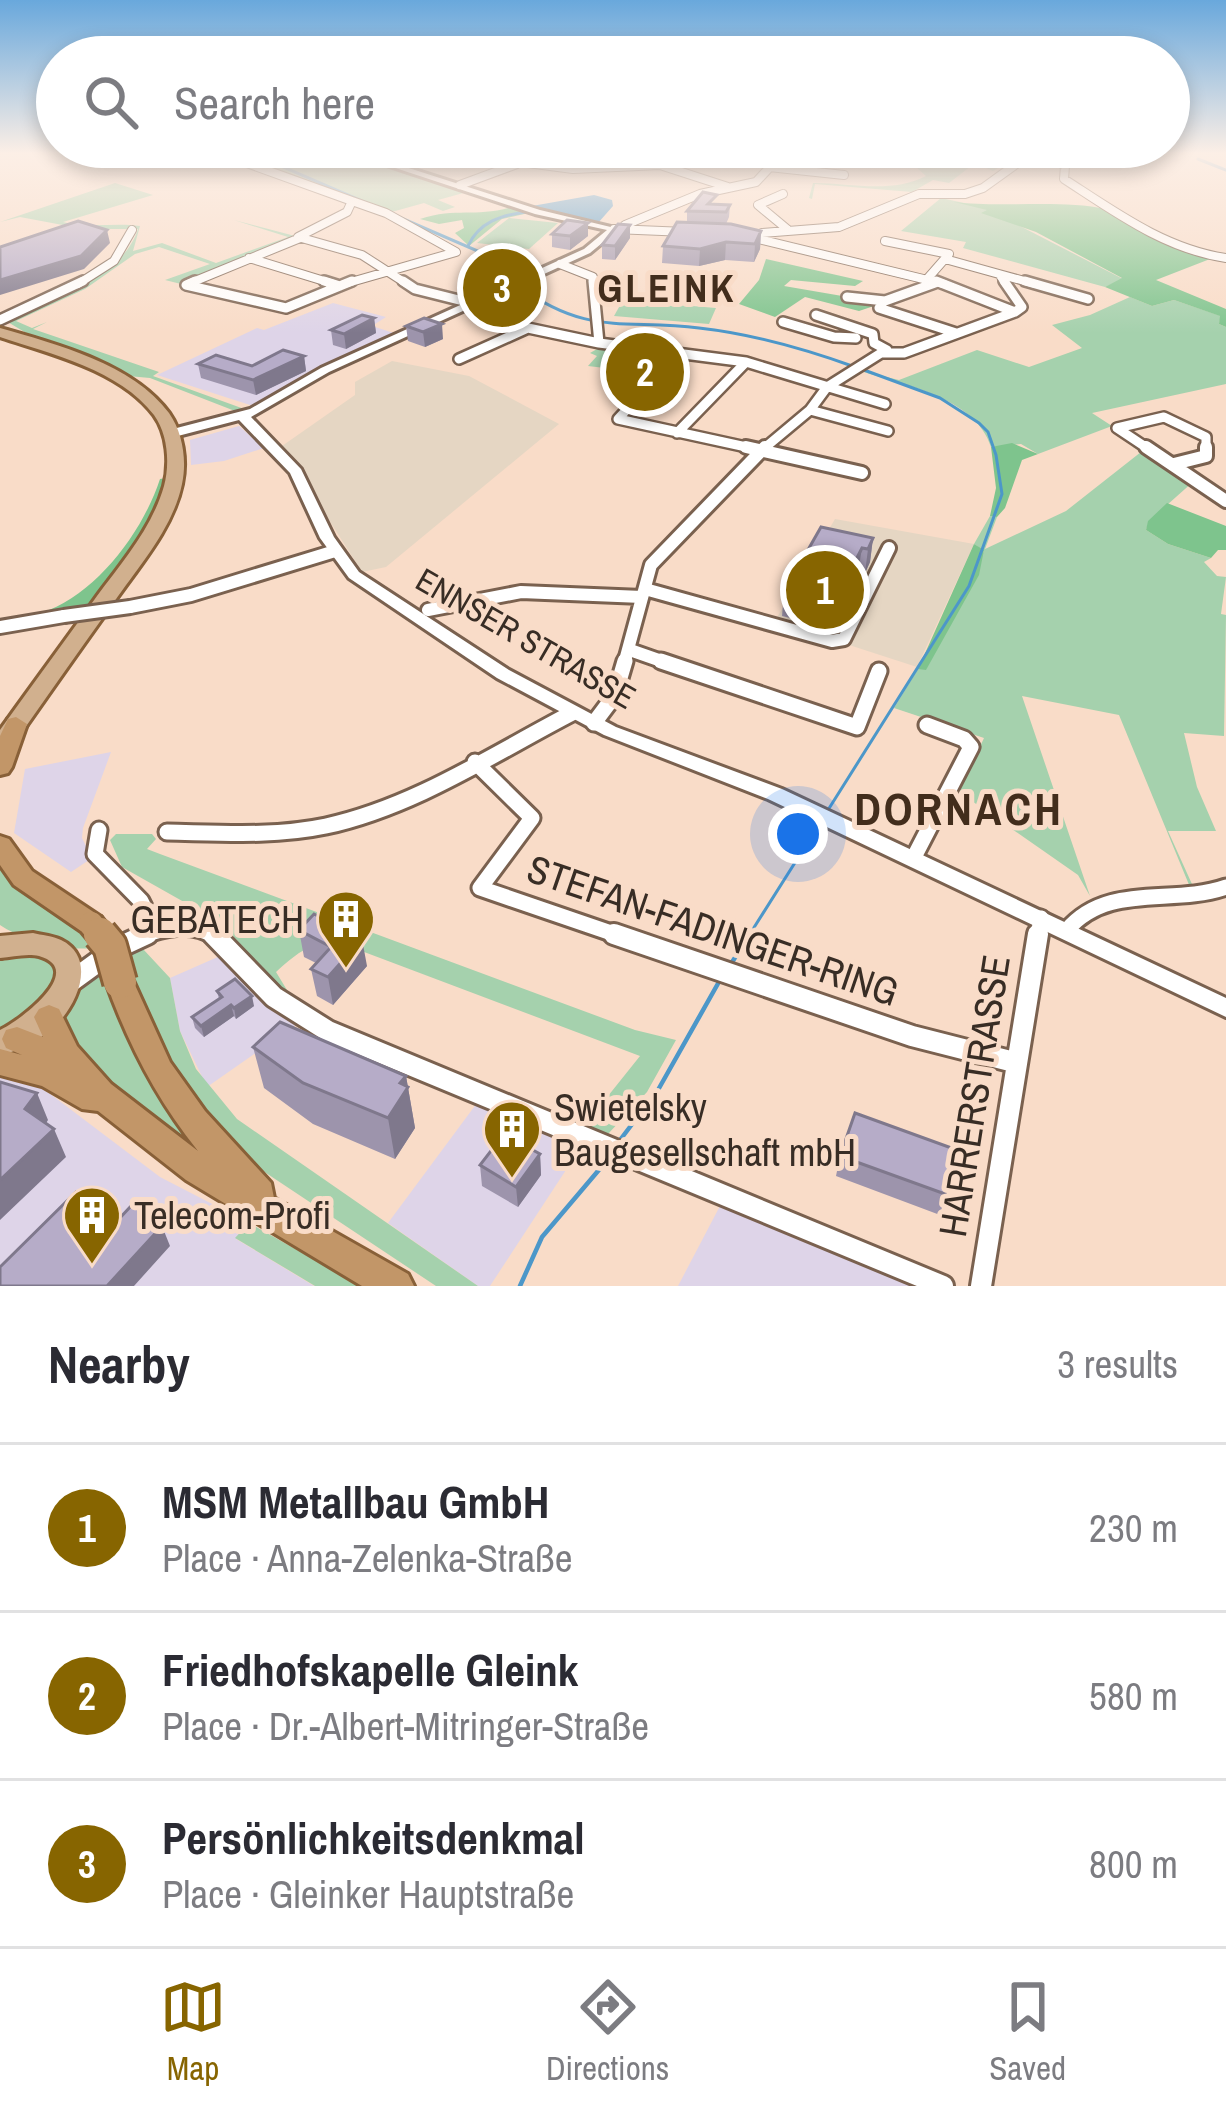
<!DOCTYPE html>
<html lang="en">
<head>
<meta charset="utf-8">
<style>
  :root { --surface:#fff; --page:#f7f7f7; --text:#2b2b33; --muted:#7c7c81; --line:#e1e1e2; --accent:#876500 }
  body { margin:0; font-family:"Archivo Narrow",sans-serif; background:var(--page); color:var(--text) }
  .you { position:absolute; left:798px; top:834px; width:42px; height:42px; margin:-30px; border:9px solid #fff; border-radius:50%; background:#1a73e8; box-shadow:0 0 0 18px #1a73e833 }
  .badge { display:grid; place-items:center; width:78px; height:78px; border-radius:50%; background:var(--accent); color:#fff; font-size:39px; font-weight:700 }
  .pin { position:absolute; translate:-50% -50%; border:6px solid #fff; box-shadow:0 3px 12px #0006 }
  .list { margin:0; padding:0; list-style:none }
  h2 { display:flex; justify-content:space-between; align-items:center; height:156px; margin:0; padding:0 48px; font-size:51px }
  h2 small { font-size:39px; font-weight:400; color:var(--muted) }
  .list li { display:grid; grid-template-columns:78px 1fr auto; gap:36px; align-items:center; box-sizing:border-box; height:168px; padding:0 48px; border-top:3px solid var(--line) }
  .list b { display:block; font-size:45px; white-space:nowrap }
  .list p { margin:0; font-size:39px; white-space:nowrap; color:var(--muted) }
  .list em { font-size:39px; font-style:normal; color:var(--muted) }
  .icon { flex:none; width:66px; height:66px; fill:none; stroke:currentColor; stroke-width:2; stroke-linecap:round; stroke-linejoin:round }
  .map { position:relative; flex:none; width:1226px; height:1286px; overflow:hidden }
  .search { position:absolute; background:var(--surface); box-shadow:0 6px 18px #0003; left:36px; right:36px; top:36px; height:132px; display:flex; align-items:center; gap:30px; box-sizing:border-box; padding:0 42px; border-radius:66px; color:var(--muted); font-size:45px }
  .sheet { height:660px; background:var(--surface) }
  nav { display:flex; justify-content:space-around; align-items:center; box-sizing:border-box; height:168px; border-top:3px solid var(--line); background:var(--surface); font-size:33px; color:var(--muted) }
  nav a { display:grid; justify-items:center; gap:6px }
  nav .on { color:var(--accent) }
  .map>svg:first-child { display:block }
  .commercial { fill:#ded4e8 }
  .industrial { fill:#e5d6c3 }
  .green { fill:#a5d1ad }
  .forest { fill:#7ec48d }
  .water { fill:#4c97c9 }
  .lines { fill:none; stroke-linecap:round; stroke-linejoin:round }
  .stream-far1 { stroke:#4c97c9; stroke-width:3 }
  .stream { stroke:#4c97c9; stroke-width:4.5 }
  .minor-far4-casing { stroke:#7a614f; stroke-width:10 }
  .minor-far3-casing { stroke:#7a614f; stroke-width:14 }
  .minor-far2-casing { stroke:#7a614f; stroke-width:18 }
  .minor-far1-casing { stroke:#7a614f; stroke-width:21 }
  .minor-casing { stroke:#7a614f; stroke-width:26 }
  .tertiary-casing { stroke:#7a614f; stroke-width:6 }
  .primary-casing { stroke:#886038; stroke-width:6 }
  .trunk-casing { stroke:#886038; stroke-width:6 }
  .minor-far4 { stroke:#fff; stroke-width:8 }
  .minor-far3 { stroke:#fff; stroke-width:9 }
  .minor-far2 { stroke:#fff; stroke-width:12 }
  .minor-far1 { stroke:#fff; stroke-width:15 }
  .minor { stroke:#fff; stroke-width:20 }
  .tertiary { fill:#fff; fill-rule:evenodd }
  .primary { fill:#d1b08e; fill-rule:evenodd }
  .trunk { fill:#c29668; fill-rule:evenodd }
  .minor-bridge-casing { stroke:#7a614f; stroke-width:18; stroke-linecap:butt }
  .trunk-bridge-far1-casing { stroke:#886038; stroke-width:30; stroke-linecap:butt }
  .trunk-bridge-casing { stroke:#886038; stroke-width:38; stroke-linecap:butt }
  .minor-bridge { stroke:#fff; stroke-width:12 }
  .trunk-bridge-far1 { stroke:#c29668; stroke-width:24 }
  .trunk-bridge { stroke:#c29668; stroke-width:32 }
  .wall { fill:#9d94ac }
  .shaded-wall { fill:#7f788c }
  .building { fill:#b6acc8; stroke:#7f788c; stroke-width:3 }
  .labels { text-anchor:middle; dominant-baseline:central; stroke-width:10; stroke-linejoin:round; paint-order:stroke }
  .street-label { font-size:33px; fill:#382d25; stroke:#f9dcc8 }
  .far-district-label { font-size:39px; font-weight:bold; letter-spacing:3px; fill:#422d1c; stroke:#f9dcc8 }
  .near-poi-label { font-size:39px; fill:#382d25; stroke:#f9dcc8; text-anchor:start }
  .near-street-label { font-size:39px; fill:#382d25; stroke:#f9dcc8 }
  .district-label { font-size:45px; font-weight:bold; letter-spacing:3px; fill:#422d1c; stroke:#f9dcc8 }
</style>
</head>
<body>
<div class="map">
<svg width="1226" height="1286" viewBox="0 0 1226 1286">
  <rect width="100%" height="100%" fill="#f9dcc8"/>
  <!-- commercial -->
  <path class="commercial" d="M333,303L386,317L372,326L400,335L316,372L262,404L250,405L157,375L257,328L264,330Z
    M239,426L264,448L224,461L191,465L190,440Z
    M111,752L83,828L82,838L92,858L71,872L14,833L25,769Z
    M220,956L252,989L297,1024L207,1087L180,1031L170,978Z
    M0,1075L41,1087L160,1177L249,1223L236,1239L314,1286H0Z
    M477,1103L581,1147L490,1286H478L388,1223Z
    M721,1204L918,1286H678Z"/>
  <!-- industrial -->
  <path class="industrial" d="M392,361L469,376L559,424L386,567L362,572L282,446L355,395V382Z
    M835,519L974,544L917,667L775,621Z"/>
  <!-- green -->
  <path class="green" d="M224,153H348L404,167L467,192L438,200L455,207L443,211L424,203L388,213Z
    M900,153H981L1007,163L993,171L954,154L975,163L949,183L933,180L912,192L815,184L812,199L809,198L813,183C851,183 891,194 926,176Z
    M115,183L153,195L63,222C90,229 114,222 140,226L133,251L162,243L216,263L288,237L234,220L295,236L181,284L165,280L210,264L159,247L135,254L85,289L16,321L32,328L47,322L33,329L159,372L153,376L247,410L235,411L150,378L128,376L1,325L28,334L6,321C50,298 122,279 138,229H84L20,217L0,222Z
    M941,198L983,207L1123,279L1105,287L963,248L966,242L901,231Z
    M509,218L558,223L529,249L477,243Z
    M1130,297L1152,306L1174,300L1221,316L1219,324L1226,327V384L1092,413L1112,426L1038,454L1021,444L991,447C976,397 900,384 857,370L899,380L977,350L1029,367L1082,348L1052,325L1090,315Z
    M623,300L716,308L709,324L614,316Z
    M604,345L677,352L663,375L588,366L597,356L590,353Z
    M1139,444L1194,481L1149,521L1146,530L1168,544L1211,558L1204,562L1217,576L1226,577L1221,614L1226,615L1224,736L1184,733L1197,787L1216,831H1168L1196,893L1192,892L1119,715L1022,696L1090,896L1078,875L959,792L984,738L894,708L918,669H926L984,551L974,544L990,516L997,517L985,549L1066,511L1141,452L1133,447Z
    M116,834H152L156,839L147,849L160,854L635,1030L676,1040L647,1092L608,1134L584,1126L640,1056L335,941C309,942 294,956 276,972L290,995L238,947L230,928L122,867L110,840Z
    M0,860L94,936L98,946C77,955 19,939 0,925Z
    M143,949L170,978L180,1031L196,1069L237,1119L478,1286H436L224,1145L151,1048L125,954Z
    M23,950L51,959L61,981L0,1038V954Z
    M107,971C133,1065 153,1088 214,1161L168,1133L80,1058L60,1016L87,974Z
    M249,1223L361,1286H315L235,1238Z"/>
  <!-- forest -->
  <path class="forest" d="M954,202C1004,208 1058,199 1107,209C1129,214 1182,248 1210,259L1156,280L1226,309V327L1219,324L1220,316L1174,300L1152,306L1105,287L1122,278L1036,232L981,213L987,210Z
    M512,207L533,212L502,219L469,246L455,233L464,228L462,220L439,224L420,219C458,207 474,218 512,207Z
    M766,259L863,281L855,286L791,280L784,286L883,303L859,311L805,297L775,317L739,304L759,280Z
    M1012,443L1038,454L1022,460L1005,508L997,517L990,516L996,488L991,447Z
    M166,478C153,516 119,584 86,607C77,613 60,614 49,616V610C99,590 143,531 160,479Z
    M1167,503L1226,526V550H1218L1211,558L1168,544L1146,530L1148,521Z
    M974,544L984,550L979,575L926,670L918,669Z"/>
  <!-- water -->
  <path class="water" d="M594,195L612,200L613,206L598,223L532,206Z"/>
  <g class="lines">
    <!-- stream-far1 -->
    <path class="stream-far1" d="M251,153L489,256L514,283
      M1198,159L1226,170
      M468,246C479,222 501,215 526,212
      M520,287C587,336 624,319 699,328C753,334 805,349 855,367
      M828,810L969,586L1002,494L996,455L988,432L979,423L940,398L864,370
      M748,937L820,823"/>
    <!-- stream -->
    <path class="stream" d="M729,967L750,934
      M617,1144L658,1090L720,980
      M520,1286L542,1237L609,1158"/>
    <!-- minor-far4 casing -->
    <g class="minor-far4-casing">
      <path id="minor-far4" d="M219,153L352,201L347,212L298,237L362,255L407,284
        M452,153L573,169L660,165L728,187
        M582,153L623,162
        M1055,158L1146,153
        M679,162L704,159L708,153
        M769,167L844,175
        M460,185L517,164
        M783,194L758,205L787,229
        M625,225L700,194L756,182L783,153
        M614,229L686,232
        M762,233L839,227L919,194H965L983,188L1026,157L1048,156L1065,166L1064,179C1115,212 1165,249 1226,258
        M746,236L944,284
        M885,241L949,254L928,278
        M249,258L334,284
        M945,259L999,274L1006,284
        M560,264L593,277L594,284
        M999,274L1035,284
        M78,284L114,261L132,230
        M188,284L300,238
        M344,284L456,252L386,213L352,201"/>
    </g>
    <!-- minor-far3 casing -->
    <g class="minor-far3-casing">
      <path id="minor-far3" d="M195,281L186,285L286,308L352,281
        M324,281L340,286
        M403,281L415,289L475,304
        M593,281L599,343L746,362L885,404
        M1004,281L1022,307L1015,312
        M1025,281L1088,299
        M847,297L885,301L935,283
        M879,308L956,333
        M816,315L873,334L874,343L887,350
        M0,320L83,281
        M783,322L834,337L856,338
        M459,359L528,328L599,343
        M656,378L618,419L760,450
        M810,410L888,431
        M677,433L746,362
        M762,450L810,410L827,387L881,353H904L1015,312L936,281
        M1150,450L1117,428L1164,417L1206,437V450"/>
    </g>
    <!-- minor-far2 casing -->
    <g class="minor-far2-casing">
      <path id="minor-far2" d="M746,447L862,473
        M1146,447L1226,501
        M1174,464L1206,456V447
        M645,589L832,641L844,639L889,548
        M130,607L191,595L335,551
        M428,610L521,592L642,597
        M0,627L64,616
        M630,650L670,664
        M624,664L651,565L765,447"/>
    </g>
    <!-- minor-far1 casing -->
    <g class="minor-far1-casing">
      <path id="minor-far1" d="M661,661L857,727L879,671
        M594,723L615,695L625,661
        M475,762L532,818L480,888L623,937
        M99,830L95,854L141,901L156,931
        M167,832C220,833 274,837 326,826C414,807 493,754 572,713
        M913,859L971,747L964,739L927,725
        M1067,930C1108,882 1172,906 1226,887
        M139,937C165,927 192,921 216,937
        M1038,937L1041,918"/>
    </g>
    <!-- minor casing -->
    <g class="minor-casing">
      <path id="minor" d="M213,934L274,997L328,1031L943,1286
        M614,934L912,1036L1014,1062
        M69,983L117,948L147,934
        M981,1286L1038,934"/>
    </g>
    <!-- tertiary casing -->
    <g class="tertiary-casing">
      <path id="tertiary" d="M350,153H362L540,210L619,229L590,253L329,372L251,417L301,469L334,537L359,572L509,670L616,727L782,789L1226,998V1017L768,799L604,735L497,678L349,578L320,538L290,473L239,420L174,437L169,436V430L250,409L321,368L584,249L607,230L535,214Z"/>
    </g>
    <!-- primary casing -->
    <g class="primary-casing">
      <path id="primary" d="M0,328C56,344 133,364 169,413C183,433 187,461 182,484C173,528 139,566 114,602C78,652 43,702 8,752L0,755V730C32,685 65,641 97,596C123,561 152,528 164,486C170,464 168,434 154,415C120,370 51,354 0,337Z
        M33,933C41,935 53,936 61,940C96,957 79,1001 58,1023C43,1039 21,1049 0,1056V1030C18,1022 88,970 39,956C27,953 12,957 0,958V936Z"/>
    </g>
    <!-- trunk casing -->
    <g class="trunk-casing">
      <path id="trunk" d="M16,717L27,724L12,767L8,773L0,775V736L8,719Z
        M0,836L9,839L32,871L101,917L105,924L101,931L91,934L81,931L14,885L0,865Z
        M120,971L130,974L170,1062L205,1111L271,1183L274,1198L408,1274L414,1286H362L186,1180L98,1111L82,1109L42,1086L0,1075V1049L22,1055L6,1048L2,1039L6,1030L17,1027L43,1037L34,1017L39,1009L49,1005L59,1009L77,1046L111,1084L198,1151C157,1100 128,1044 106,982L110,974Z"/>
    </g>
    <!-- minor-far4 -->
    <use href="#minor-far4" class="minor-far4"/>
    <!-- minor-far3 -->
    <use href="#minor-far3" class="minor-far3"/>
    <!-- minor-far2 -->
    <use href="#minor-far2" class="minor-far2"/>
    <!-- minor-far1 -->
    <use href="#minor-far1" class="minor-far1"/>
    <!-- minor -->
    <use href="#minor" class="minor"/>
    <!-- tertiary -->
    <use href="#tertiary" class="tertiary"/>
    <!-- primary -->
    <use href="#primary" class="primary"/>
    <!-- trunk -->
    <use href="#trunk" class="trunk"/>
    <!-- minor-bridge casing -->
    <g class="minor-bridge-casing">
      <path id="minor-bridge" d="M64,616L130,607"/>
    </g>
    <!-- trunk-bridge-far1 casing -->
    <g class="trunk-bridge-far1-casing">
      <path id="trunk-bridge-far1" d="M91,924L102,937"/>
    </g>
    <!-- trunk-bridge casing -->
    <g class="trunk-bridge-casing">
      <path id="trunk-bridge" d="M100,934L110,946L120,982"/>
    </g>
    <!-- minor-bridge -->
    <use href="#minor-bridge" class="minor-bridge"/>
    <!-- trunk-bridge-far1 -->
    <use href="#trunk-bridge-far1" class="trunk-bridge-far1"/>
    <!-- trunk-bridge -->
    <use href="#trunk-bridge" class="trunk-bridge"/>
  </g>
  <!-- wall -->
  <path class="wall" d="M717,204L730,205L729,217L726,224L761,231L760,249L754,262L725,260L699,266L662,263L663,246L687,222V211Z
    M552,234L588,236L570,250L552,247Z
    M630,238L615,260L602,259V245Z
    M374,318L376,333L346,349L333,345L331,330Z
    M406,326L443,339L425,347L408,341Z
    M304,356L306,371L256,395L201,378L198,364L252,366Z
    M873,538L870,562L865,573L858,572L839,612L818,607L810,623L782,616L784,592Z
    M299,930L367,966L333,1005L317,996L311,969L316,963L304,957Z
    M217,991L254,1006L236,1019L234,1016L204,1037L195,1028L192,1017L219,999Z
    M253,1047L406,1076L415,1128L395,1159L313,1124L264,1088Z
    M957,1150L940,1215L836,1176L840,1156Z
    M540,1154L541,1175L518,1207L482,1186L480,1165Z"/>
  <!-- shaded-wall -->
  <path class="shaded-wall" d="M588,223V236L570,250V236Z
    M630,225V238L615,260V246Z
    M107,230L110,243L84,269L0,295V280Z
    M761,231L760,249L754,262L755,244Z
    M726,242L725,260L699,266L700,249Z
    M374,318L376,333L346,349L344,334Z
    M442,324L443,339L425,347L423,332Z
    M304,356L306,371L256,395L253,380Z
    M873,538L870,562L865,573L868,549Z
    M862,548L858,572L839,612L842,587Z
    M821,583L818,607L810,623L813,599Z
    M362,939L367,966L333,1005L328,977Z
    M252,996L254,1006L236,1019L234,1008Z
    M231,1005L234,1016L204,1037L201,1026Z
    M406,1076L415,1128L395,1159L388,1118L400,1083Z
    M37,1093L48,1120L37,1137L25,1109Z
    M54,1129L66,1157L0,1220V1180Z
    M540,1154L541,1175L518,1207L516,1187Z
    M162,1226L170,1246L134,1286H107Z"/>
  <!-- building -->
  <path class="building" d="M703,192L717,195L708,204L730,205L726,212L687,211Z
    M567,220L588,223L570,236L552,234Z
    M78,221L107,230L81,256L0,280V247Z
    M677,222L731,224L761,231L755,244L726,242L700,249L663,246Z
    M618,224L630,225L615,246L602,245Z
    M362,315L374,318L344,334L331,330Z
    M424,318L442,324L423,332L406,326Z
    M283,350L304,356L253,380L198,364L216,355L252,366Z
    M821,527L873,538L868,549L862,548L842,587L821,583L813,599L784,592Z
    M314,914L362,939L328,977L311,969L331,947L299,930Z
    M235,979L252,996L234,1008L231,1005L201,1026L192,1017L222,997L217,991Z
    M280,1022L406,1076L400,1083L408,1087L388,1118L303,1083L253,1047Z
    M0,1082L37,1093L25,1109L54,1129L0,1180Z
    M855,1113L957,1150L945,1194L840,1156Z
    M504,1134L540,1154L516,1187L480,1165Z
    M76,1192L117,1221L132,1205L162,1226L107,1286H0V1267Z"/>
  <!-- sky -->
  <linearGradient id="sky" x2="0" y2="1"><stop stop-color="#69a8dc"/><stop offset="0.46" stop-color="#fcefe6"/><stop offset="1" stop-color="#fcefe6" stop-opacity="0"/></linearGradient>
  <rect width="1226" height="333" fill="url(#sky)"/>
  <!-- icons -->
  <defs>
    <g id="building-pin" transform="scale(3)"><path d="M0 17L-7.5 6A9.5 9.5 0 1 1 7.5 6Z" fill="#876500" stroke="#f9dcc8"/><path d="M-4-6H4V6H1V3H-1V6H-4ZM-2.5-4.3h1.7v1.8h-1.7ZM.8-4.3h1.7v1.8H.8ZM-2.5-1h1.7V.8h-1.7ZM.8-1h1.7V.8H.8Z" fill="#fff"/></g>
  </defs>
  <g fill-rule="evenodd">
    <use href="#building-pin" x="346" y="919"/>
    <use href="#building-pin" x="512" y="1129"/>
    <use href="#building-pin" x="92" y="1215"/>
  </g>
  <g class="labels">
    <!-- street labels -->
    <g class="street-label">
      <text transform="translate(526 638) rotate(30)">ENNSER STRASSE</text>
    </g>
    <!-- far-district labels -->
    <g class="far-district-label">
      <text x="667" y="288">GLEINK</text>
    </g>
    <!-- near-poi labels -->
    <g class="near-poi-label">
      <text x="304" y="919" text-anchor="end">GEBATECH</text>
      <text x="554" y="1107">Swietelsky<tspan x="554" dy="45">Baugesellschaft mbH</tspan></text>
      <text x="134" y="1215">Telecom-Profi</text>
    </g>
    <!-- near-street labels -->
    <g class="near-street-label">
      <text transform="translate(713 930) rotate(19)">STEFAN-FADINGER-RING</text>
      <text transform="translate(974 1096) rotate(-81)">HARRERSTRASSE</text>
    </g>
    <!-- district labels -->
    <g class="district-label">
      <text x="959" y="808">DORNACH</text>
    </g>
  </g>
</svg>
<div class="you"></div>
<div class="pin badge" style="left:825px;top:590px">1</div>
<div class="pin badge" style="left:645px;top:372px">2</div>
<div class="pin badge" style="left:502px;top:288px">3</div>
<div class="search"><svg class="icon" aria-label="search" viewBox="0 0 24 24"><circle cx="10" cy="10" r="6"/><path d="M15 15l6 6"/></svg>Search here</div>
</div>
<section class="sheet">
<h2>Nearby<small>3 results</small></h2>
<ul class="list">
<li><span class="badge">1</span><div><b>MSM Metallbau GmbH</b><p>Place · Anna-Zelenka-Straße</p></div><em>230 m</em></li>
<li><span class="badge">2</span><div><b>Friedhofskapelle Gleink</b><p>Place · Dr.-Albert-Mitringer-Straße</p></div><em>580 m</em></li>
<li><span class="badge">3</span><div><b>Persönlichkeitsdenkmal</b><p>Place · Gleinker Hauptstraße</p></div><em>800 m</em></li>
</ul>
</section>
<nav>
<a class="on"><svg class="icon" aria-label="map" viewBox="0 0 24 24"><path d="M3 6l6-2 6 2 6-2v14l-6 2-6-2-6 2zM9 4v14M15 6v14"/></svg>Map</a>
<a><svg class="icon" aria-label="directions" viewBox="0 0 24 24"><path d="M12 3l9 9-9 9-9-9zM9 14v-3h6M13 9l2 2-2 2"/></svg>Directions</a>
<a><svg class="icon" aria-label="saved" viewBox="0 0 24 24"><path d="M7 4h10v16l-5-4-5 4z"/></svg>Saved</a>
</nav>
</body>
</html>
